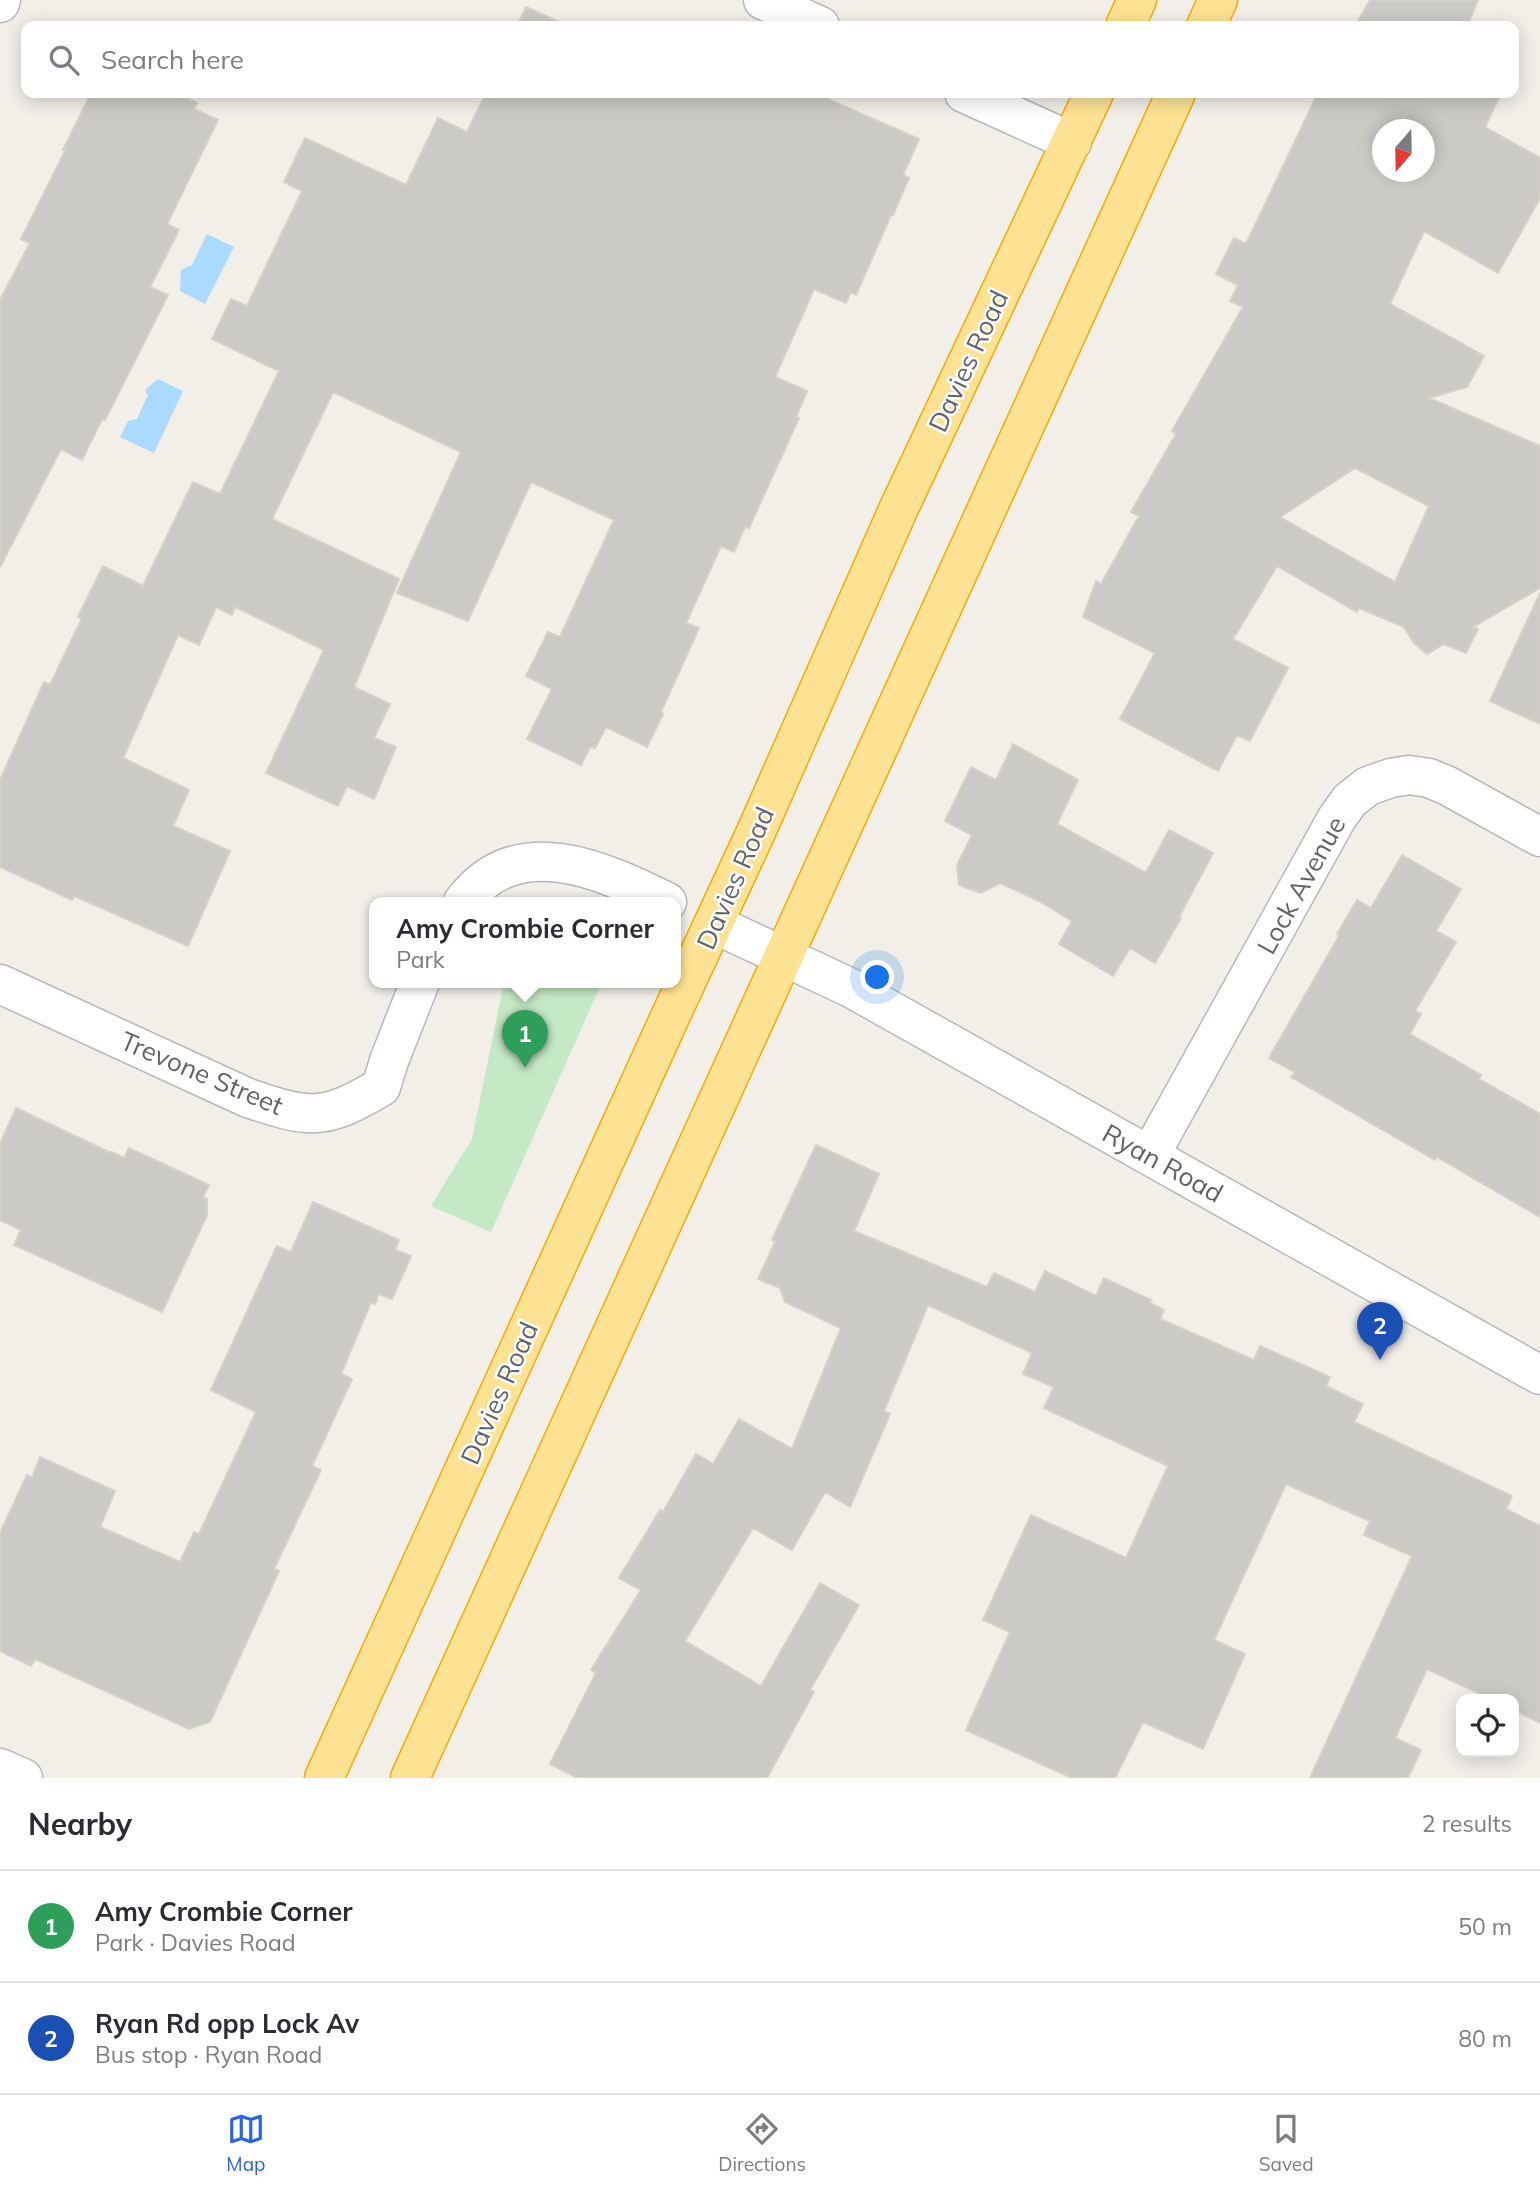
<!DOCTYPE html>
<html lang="en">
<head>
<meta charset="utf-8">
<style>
  :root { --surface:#fff; --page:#f2f2f3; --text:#2b2b33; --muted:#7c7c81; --line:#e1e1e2; --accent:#2563eb }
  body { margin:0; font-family:Mulish,sans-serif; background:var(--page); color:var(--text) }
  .controls { position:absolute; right:21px; bottom:21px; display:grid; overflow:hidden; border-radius:14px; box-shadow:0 4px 18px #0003 }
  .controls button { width:63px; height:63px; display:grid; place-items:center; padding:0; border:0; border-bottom:2px solid var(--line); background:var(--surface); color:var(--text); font:35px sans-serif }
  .compass { position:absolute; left:1372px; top:119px; width:63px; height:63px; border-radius:50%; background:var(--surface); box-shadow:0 4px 18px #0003; rotate:200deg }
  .you { position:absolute; left:878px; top:978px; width:24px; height:24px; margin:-18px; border:5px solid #fff; border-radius:50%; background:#1a73e8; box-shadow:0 0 0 10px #1a73e833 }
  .badge { display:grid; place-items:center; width:46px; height:46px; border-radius:50%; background:var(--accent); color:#fff; font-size:23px; font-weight:700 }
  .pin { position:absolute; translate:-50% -58px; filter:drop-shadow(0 2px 4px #0008) }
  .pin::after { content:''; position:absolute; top:37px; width:24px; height:21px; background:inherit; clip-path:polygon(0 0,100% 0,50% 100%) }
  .popup { position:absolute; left:369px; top:897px; width:312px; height:91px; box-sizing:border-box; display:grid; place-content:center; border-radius:14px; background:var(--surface); filter:drop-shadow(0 2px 5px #0005); font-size:23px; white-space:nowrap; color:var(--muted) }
  .popup b { font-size:26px; color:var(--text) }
  .popup::after { content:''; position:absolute; left:50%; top:100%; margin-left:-14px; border:14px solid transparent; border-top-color:var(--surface) }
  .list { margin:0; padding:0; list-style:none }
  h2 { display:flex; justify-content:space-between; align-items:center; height:91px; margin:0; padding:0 28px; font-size:30px }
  h2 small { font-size:23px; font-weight:400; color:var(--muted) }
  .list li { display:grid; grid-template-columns:46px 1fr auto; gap:21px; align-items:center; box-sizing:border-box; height:112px; padding:0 28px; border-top:2px solid var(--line) }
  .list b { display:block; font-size:26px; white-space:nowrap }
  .list p { margin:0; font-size:23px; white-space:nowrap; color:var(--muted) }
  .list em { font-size:23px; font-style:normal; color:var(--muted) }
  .icon { flex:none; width:38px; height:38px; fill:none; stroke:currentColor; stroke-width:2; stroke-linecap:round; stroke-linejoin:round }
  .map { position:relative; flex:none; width:1540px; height:1778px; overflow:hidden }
  .search { position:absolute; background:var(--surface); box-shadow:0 4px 18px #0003; left:21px; right:21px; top:21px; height:77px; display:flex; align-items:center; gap:18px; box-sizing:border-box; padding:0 24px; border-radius:14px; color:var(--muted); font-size:26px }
  .sheet { height:315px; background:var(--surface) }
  nav { display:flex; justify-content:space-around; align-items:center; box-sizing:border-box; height:98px; border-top:2px solid var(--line); background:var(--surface); font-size:19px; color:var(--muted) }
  nav a { display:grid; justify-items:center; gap:4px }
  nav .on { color:var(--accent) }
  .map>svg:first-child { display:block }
  .green { fill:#c5e8c5 }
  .water { fill:#aadaff }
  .building { fill:#cccac5; stroke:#d6d1c6; stroke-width:2; fill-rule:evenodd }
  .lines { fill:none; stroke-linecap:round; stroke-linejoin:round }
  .street-casing { stroke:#b5b8bc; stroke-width:41 }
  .secondary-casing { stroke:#b6babf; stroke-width:41 }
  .highway-casing { stroke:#f9ab00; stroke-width:41 }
  .street { stroke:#fff; stroke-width:38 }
  .secondary { stroke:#fff; stroke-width:38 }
  .highway { stroke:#fde293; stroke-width:38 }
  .labels { text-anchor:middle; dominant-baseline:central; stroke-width:5; stroke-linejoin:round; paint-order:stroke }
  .street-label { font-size:26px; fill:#5f6368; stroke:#fff }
</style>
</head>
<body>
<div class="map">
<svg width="1540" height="1778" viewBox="0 0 1540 1778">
  <rect width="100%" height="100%" fill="#f1efe8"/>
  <!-- green -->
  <path class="green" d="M504,982H602L491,1232L431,1206L472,1139Z"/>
  <!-- water -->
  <path class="water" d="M207,234L234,247L205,304L180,291L181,270L192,265Z
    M158,379L183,391L154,453L120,437L128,421L137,419L148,395L145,390Z"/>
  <!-- building -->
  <path class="building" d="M1370,0H1478L1467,26H1355Z
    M526,7L568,26H517Z
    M91,93H175L197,103L194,109L218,120L167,224L179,230L150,287L168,295L105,420L102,419L82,460L61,449L0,567V300L30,243L21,239L65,151L63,150Z
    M486,93H814L919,139L903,175L909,178L893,215H891L856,295L851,292L846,303L814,289L775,377L807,391L796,417L799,418L749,528L745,527L734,552L721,546L686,623L699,628L661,712L663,714L647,747L606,727L595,748L590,747L581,765L527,739L552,689L526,676L548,632L560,637L614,520L531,482L468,621L397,593L461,452L333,392L272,519L399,579L354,687L390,704L374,738L396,747L374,799L347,786L338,806L266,773L324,650L235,607L232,615L216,607L199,645L178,635L123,758L189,790L173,826L230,851L188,946L74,896L72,900L0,867V780L44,682L50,685L82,618L78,617L103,566L143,586L193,482L220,494L279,371L212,339L231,299L247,306L302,191L284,182L305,138L406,185L438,118L467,132Z
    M1318,93H1501L1485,127L1540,158V198L1498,273L1424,231L1390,304L1484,356L1467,387L1429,398L1540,446V588L1473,627L1478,629L1466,653L1444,644L1427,654L1414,643L1404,627L1359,608L1357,612L1277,566L1233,639L1288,668L1250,741L1237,735L1218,771L1120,719L1155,653L1083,617L1096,581L1101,584L1139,516L1131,512L1176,434L1172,431L1243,307L1230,301L1238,285L1216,274L1234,238L1246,244ZM1382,130H1424V172H1382ZM1355,468L1429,506L1395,582L1280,517Z
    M1540,593V724L1490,701Z
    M1013,744L1078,780L1057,824L1146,873L1169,830L1213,853L1179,917L1181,918L1155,963L1130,948L1113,976L1059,944L1072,921L1039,901L1000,883L981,893L959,885L957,865L972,835L945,821L971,767L996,780Z
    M1402,855L1461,889L1436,931L1456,942L1415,1011L1421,1014L1410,1034L1481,1075L1479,1079L1540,1114V1217L1437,1157L1435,1160L1291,1077L1295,1072L1269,1058L1339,936L1337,934L1357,900L1371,908Z
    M16,1108L111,1153L112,1152L124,1158L129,1148L209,1185L203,1197L207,1199V1215L162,1312L14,1245L21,1230L0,1220V1144Z
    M816,1145L879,1174L854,1231L987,1287L994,1273L1035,1292L1045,1271L1096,1296L1104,1278L1151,1300L1150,1303L1164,1310L1160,1319L1254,1360L1260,1346L1330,1377L1326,1386L1363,1404L1354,1422L1512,1496L1506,1509L1540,1526V1723L1514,1710V1699H1491L1427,1669L1395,1738L1421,1750L1408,1778H1310L1412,1556L1364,1535L1370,1521L1286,1484L1214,1640L1245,1654L1203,1749L1143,1722L1115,1778H1072L966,1730L1010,1632L983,1620L1031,1515L1126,1558L1168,1466L1044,1408L1054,1387L1023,1374L1032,1353L928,1305L884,1411L890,1414L850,1507L825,1492L792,1550L753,1528L685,1641L761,1686L820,1583L859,1605L810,1690L814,1692L767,1778H578L550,1764L596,1673L591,1670L641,1590L619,1578L660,1510L663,1512L696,1454L713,1464L739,1419L792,1449L841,1328L785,1302L780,1288L758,1279L775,1242L772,1240Z
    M313,1202L399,1240L395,1250L411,1256L392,1299L379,1294L375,1304L371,1302L341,1374L352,1379L312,1466L321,1470L274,1569L279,1571L210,1722L189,1729L35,1659L31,1666L0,1651V1533L27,1475L32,1478L40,1457L115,1491L100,1527L180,1562L194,1532L199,1534L256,1412L211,1390L277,1246L291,1252Z"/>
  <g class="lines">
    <!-- street casing -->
    <g class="street-casing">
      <path id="street" d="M763,0L820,26
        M0,3L1,0
        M964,93L1072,142
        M463,902C517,830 602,870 667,902
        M0,984L248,1098C310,1119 324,1121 381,1087L389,1061L420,982
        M1150,1155L1337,818L1350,800L1368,786L1391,778L1409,775L1429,778L1448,786L1540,837
        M0,1768L23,1778"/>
    </g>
    <!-- secondary casing -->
    <g class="secondary-casing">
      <path id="secondary" d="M714,924L851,988L1540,1375"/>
    </g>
    <!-- highway casing -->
    <g class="highway-casing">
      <path id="highway" d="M1125,26L1137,0
        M1206,26L1218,0
        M324,1778L670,1017L756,832L898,510L1094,93
        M410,1778L1176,93"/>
    </g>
    <!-- street -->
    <use href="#street" class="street"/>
    <!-- secondary -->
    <use href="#secondary" class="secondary"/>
    <!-- highway -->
    <use href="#highway" class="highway"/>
  </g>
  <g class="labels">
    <!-- street labels -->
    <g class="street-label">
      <text transform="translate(968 361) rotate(-65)">Davies Road</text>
      <text transform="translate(735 878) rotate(-66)">Davies Road</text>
      <text transform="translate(1301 885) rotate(-61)">Lock Avenue</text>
      <text transform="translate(202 1073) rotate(23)">Trevone Street</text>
      <text transform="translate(1163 1163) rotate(29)">Ryan Road</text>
      <text transform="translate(499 1393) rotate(-66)">Davies Road</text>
    </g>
  </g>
</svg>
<div class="controls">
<button><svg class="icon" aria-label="locate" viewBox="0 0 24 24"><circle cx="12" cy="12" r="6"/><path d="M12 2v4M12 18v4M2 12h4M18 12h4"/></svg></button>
</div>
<svg class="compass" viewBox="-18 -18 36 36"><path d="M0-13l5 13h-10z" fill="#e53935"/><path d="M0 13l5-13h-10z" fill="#7c7c81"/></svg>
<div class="you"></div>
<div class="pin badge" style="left:525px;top:1068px;background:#2e9e5b">1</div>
<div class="popup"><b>Amy Crombie Corner</b>Park</div>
<div class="pin badge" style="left:1380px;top:1360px;background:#1a4fb4">2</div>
<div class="search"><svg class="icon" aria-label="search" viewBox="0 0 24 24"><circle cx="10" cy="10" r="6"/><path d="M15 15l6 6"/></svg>Search here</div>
</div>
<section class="sheet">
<h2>Nearby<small>2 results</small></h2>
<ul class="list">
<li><span class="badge" style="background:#2e9e5b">1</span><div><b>Amy Crombie Corner</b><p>Park · Davies Road</p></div><em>50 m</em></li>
<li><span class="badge" style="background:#1a4fb4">2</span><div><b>Ryan Rd opp Lock Av</b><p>Bus stop · Ryan Road</p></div><em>80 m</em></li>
</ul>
</section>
<nav>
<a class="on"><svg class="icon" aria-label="map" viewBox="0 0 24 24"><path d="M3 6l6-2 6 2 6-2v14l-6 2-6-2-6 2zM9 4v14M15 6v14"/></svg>Map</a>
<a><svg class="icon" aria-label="directions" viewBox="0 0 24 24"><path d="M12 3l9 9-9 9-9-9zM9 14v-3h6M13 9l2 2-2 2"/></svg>Directions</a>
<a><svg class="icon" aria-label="saved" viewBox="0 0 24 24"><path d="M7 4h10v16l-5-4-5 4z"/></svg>Saved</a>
</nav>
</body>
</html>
